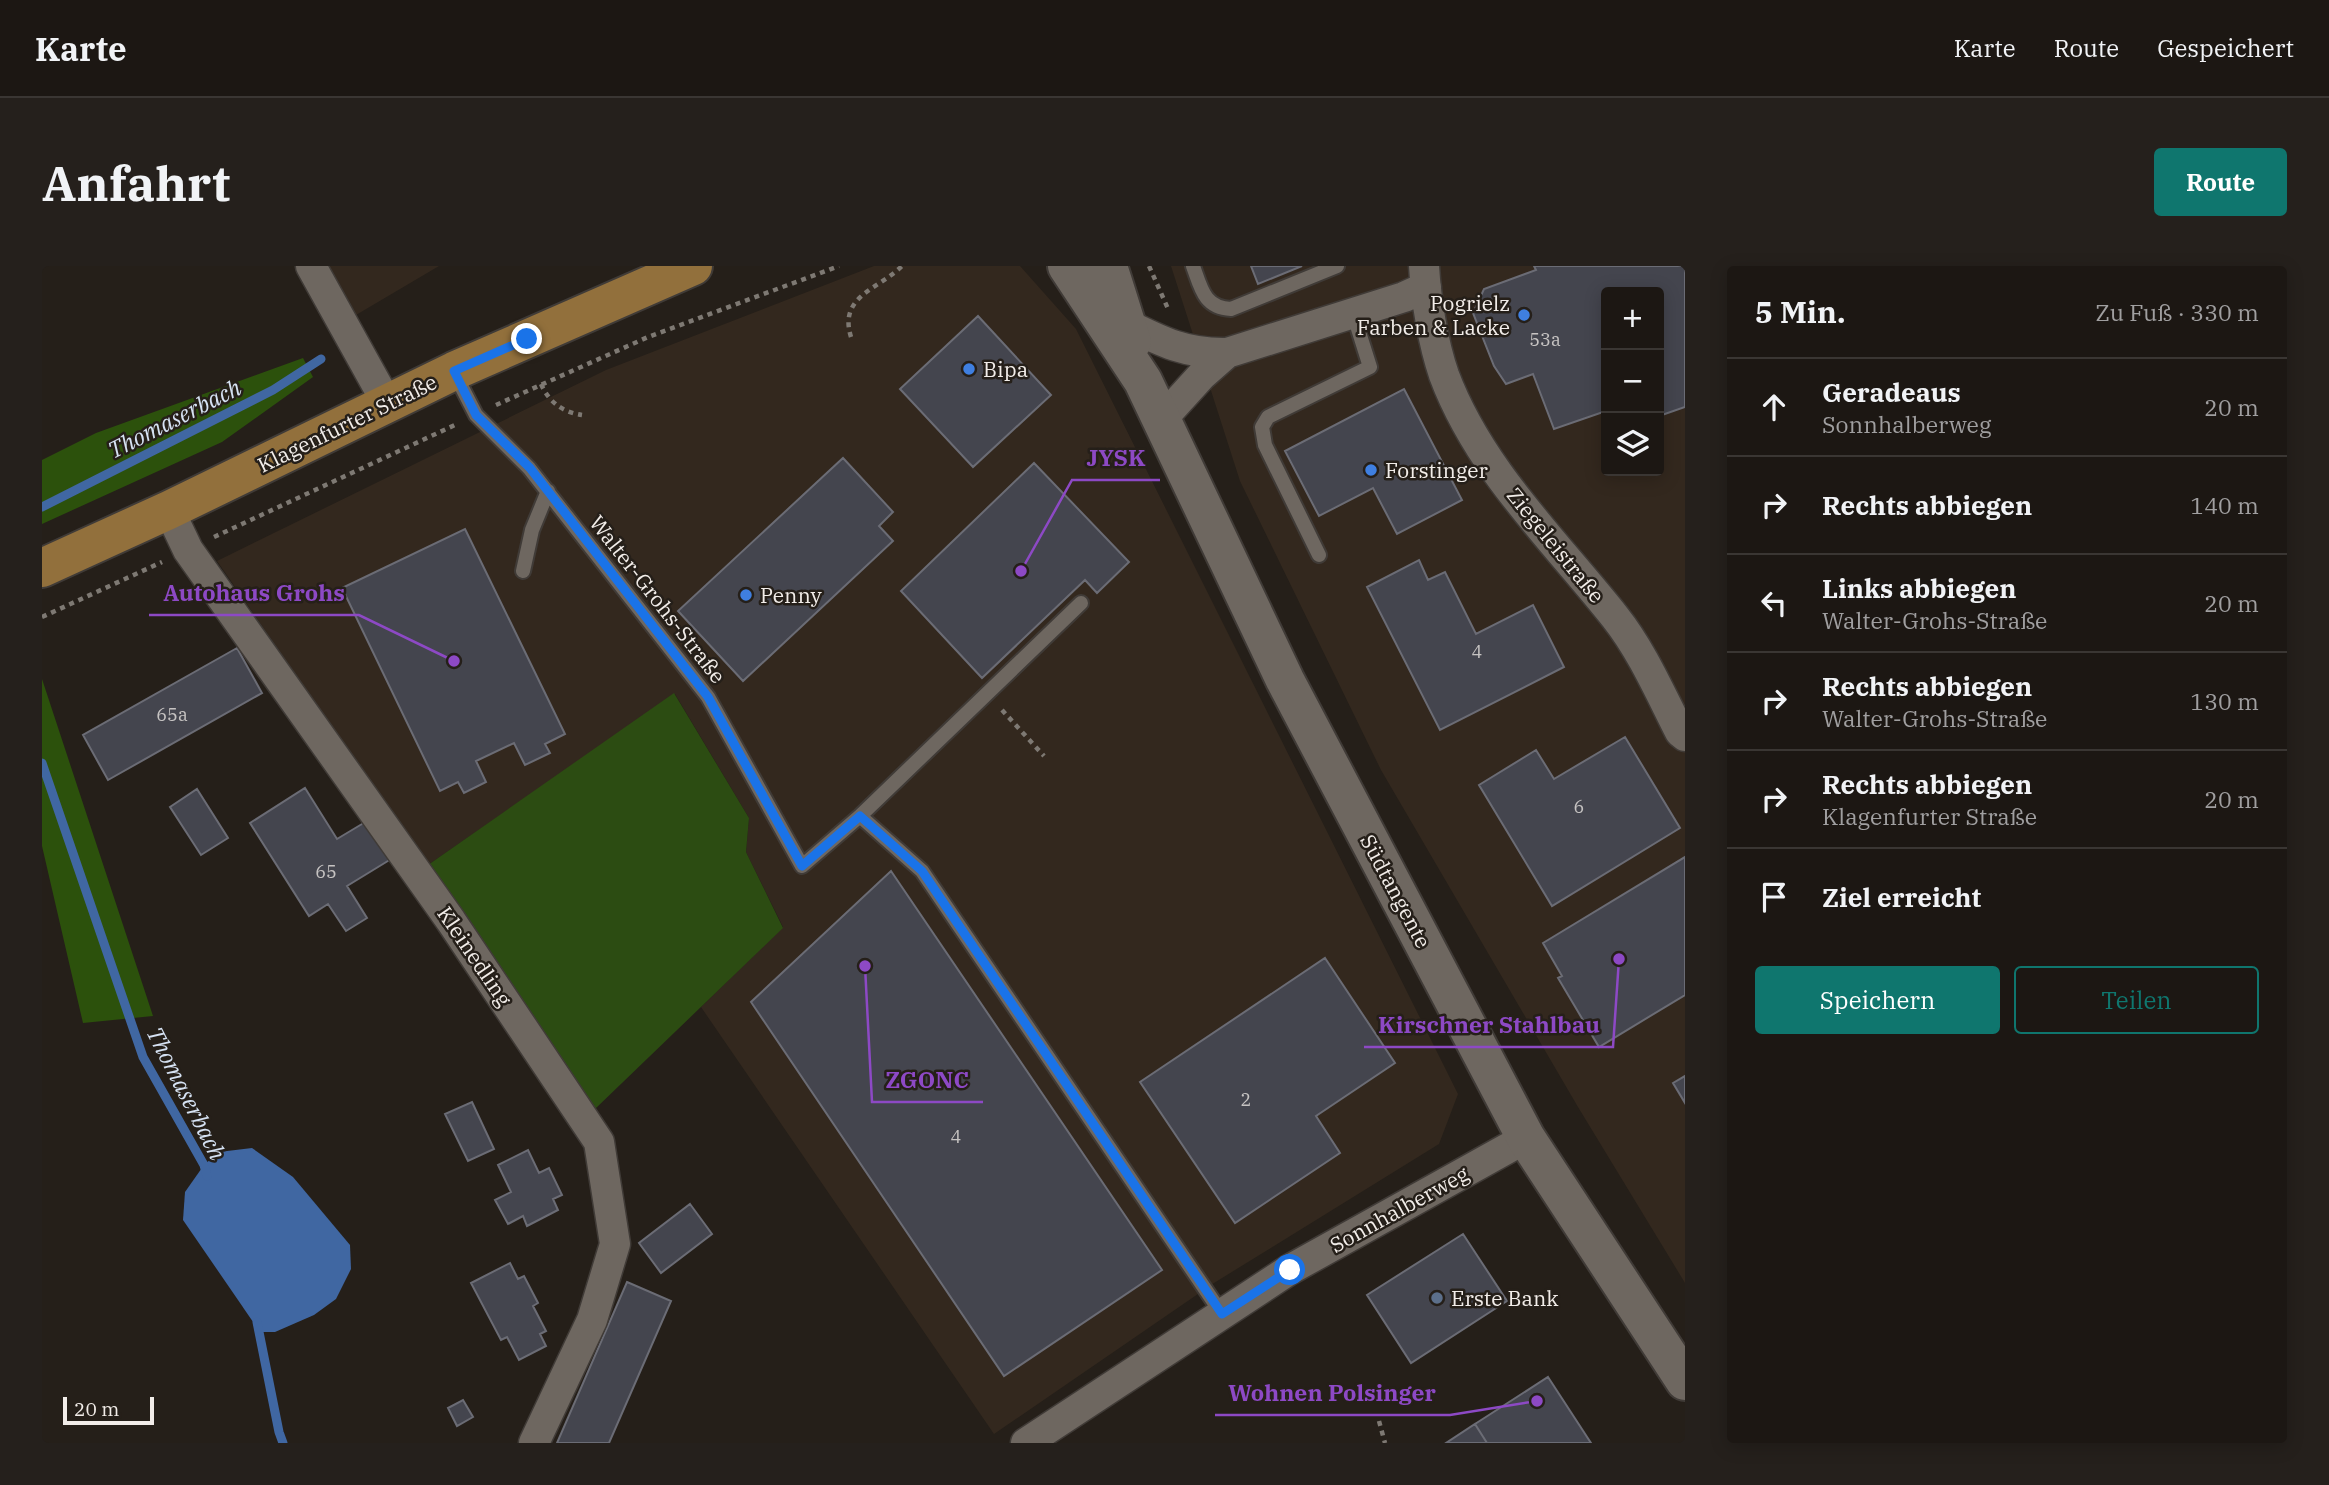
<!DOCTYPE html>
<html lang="de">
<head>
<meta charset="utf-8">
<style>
  :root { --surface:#1c1713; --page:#25201c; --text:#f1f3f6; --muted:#a09fa0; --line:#3a3633; --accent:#0f766e }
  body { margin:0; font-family:"IBM Plex Serif",serif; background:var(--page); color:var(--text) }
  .controls { position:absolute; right:21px; top:21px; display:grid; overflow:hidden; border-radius:7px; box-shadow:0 4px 18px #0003 }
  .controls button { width:63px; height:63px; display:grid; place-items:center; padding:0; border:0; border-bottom:2px solid var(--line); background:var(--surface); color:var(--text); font:35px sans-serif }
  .scale { position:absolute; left:21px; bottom:18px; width:91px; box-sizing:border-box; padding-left:7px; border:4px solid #f2ede9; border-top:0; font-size:19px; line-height:24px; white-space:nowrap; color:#f2ede9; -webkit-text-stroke:5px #251f19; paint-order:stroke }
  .stop { position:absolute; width:21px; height:21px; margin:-16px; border:5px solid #1a73e8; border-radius:50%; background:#fff }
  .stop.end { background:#1a73e8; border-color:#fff; box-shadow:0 2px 7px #0008 }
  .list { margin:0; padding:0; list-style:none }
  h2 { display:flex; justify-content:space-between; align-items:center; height:91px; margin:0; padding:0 28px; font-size:30px }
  h2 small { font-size:23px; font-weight:400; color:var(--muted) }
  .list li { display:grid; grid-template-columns:46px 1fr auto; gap:21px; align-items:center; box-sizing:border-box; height:98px; padding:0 28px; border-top:2px solid var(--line) }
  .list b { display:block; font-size:26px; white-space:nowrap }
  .list p { margin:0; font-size:23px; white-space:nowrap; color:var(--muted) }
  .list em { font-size:23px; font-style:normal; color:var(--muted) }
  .actions { display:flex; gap:14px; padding:21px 28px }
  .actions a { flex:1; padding:16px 0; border:2px solid var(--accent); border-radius:7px; text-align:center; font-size:24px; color:var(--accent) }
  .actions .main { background:var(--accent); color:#fff }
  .icon { flex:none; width:38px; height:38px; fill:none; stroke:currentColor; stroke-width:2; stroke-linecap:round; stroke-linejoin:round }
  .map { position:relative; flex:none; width:1643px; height:1177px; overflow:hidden; border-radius:7px }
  header { display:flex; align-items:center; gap:42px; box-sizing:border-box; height:98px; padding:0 35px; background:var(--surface); border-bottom:2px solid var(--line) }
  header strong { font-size:33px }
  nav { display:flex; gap:38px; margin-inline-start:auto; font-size:24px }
  .intro { display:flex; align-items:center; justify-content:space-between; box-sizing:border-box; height:168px; padding:0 42px }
  h1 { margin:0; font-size:49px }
  .button { padding:18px 32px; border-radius:7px; background:var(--accent); color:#fff; font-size:24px; font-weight:700 }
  main { display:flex; gap:42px; padding:0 42px }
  aside { flex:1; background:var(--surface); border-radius:7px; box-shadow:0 4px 18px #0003 }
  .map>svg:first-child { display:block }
  .built { fill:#33281e; fill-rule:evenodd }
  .green { fill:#2c4c12 }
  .forest { fill:#2c510c }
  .water { fill:#4067a2 }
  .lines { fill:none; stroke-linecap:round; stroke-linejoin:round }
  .stream { stroke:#4067a2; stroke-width:9 }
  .building { fill:#44454e; stroke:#6b6c75; stroke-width:2 }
  .service-casing { stroke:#403b37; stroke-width:18 }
  .minor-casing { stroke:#403b37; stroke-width:33 }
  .secondary-casing { stroke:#403b37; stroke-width:42 }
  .primary-casing { stroke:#403b37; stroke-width:42 }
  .path { stroke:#7e7973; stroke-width:4.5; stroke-dasharray:5 5; stroke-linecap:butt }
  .service { stroke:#6e6760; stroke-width:14 }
  .minor { stroke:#6e6760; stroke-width:30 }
  .secondary { stroke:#6e6760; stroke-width:38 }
  .primary { stroke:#92703c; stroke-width:38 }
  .route { stroke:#1a73e8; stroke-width:9 }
  .shop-dot { fill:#3f7fe0; stroke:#251f19; stroke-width:2.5 }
  .service-dot { fill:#5c6f8a; stroke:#251f19; stroke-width:2.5 }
  .labels { text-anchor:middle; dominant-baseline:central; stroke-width:5; stroke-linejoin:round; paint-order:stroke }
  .number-label { font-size:18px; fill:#c6c3c2 }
  .poi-label { font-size:21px; fill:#f2ede9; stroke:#251f19; text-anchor:start }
  .street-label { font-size:21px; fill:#f2ede9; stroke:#251f19 }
  .water-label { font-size:23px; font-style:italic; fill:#d6e2f3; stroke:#251f19 }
  .leader { fill:none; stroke:#8d49c5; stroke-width:2.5 }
  .callout-dot { fill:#8d49c5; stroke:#251f19; stroke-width:2.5 }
  .callout-label { font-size:23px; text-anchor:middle; font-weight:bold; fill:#8d49c5; stroke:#251f19; stroke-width:5; stroke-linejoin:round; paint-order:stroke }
</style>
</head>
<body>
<header>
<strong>Karte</strong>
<nav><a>Karte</a><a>Route</a><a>Gespeichert</a></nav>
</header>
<div class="intro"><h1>Anfahrt</h1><a class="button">Route</a></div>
<main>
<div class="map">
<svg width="1643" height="1177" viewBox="0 0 1643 1177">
  <rect width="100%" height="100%" fill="#251f19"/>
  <!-- built -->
  <path class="built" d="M286,0H397L314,49Z
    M832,0H978L1034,63L1416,828L1397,878L1172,1017L952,1168L659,741L741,661L704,586L707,552L633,428L386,599L175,295L564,104Z
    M1129,0H1643V1017L1536,841L1339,504L1198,215ZM1564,26H1617V205H1564Z"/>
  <!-- green -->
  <path class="green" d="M632,427L707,552L704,586L741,662L553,843L386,599Z"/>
  <!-- forest -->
  <path class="forest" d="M261,92L271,111L180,176L0,258V194L54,167Z
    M0,413L111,750L41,757L0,580Z"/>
  <!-- water -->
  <path class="water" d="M210,882L251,911L308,979L309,1003L294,1033L272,1049L233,1066H218L141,954L143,926L162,899L177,886Z"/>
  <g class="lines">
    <!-- stream -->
    <path class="stream" d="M0,241L231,124L279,93
      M0,497L101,791L162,899L165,910
      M215,1056L237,1166L241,1177"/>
  </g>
  <!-- building -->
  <path class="building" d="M1209,0H1260L1216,18Z
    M1492,0H1643V141L1617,150V26H1564V145L1512,163L1491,108L1464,118L1452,100L1431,47L1442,23L1494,4Z
    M936,50L1009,129L931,201L858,123Z
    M1362,123L1420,234L1355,268L1331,222L1277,250L1243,185Z
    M801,192L851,246L837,260L851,275L701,415L636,345Z
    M992,197L1087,296L1055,327L1043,314L940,412L859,325Z
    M423,263L523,468L503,478L508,487L483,499L472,477L434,495L444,516L422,527L416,516L398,525L300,322Z
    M1377,294L1386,314L1403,306L1434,368L1491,339L1522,401L1398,464L1325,321Z
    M195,382L220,427L66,514L41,469Z
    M1583,471L1638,562L1510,640L1437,519L1494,484L1512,513Z
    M263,522L295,573L330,552L354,590L305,620L325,652L304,665L286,638L267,650L208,557Z
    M155,523L186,572L159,589L128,541Z
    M1643,591V729L1557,781L1516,712L1520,710L1501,677Z
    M849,605L1120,1004L962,1110L709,736Z
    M1283,692L1353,797L1274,850L1298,887L1193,957L1098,816Z
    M1643,810V837L1631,817Z
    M430,836L452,883L426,895L403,848Z
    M486,884L497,907L507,902L520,929L511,933L516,944L485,960L481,950L466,958L453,934L469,926L456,899Z
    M648,938L670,968L619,1007L597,977Z
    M1421,968L1465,1035L1369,1097L1325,1029Z
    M468,997L476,1013L482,1010L496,1037L491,1040L504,1065L498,1068L504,1080L477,1094L465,1071L459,1074L429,1017Z
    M585,1016L629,1035L567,1177H515Z
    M1506,1111L1549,1177H1445L1433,1158Z
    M421,1134L431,1151L415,1160L406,1142Z
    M1433,1158L1445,1177H1404Z"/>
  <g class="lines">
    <!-- service casing -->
    <g class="service-casing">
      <path id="service" d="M1151,0C1159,22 1162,42 1189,43L1295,0
        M412,106L434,149L487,202L666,431L760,600L818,550L1039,337
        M1277,289L1223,179L1220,161L1226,151L1328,101L1311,47
        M481,305L490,264L506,225
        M818,550L880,605L1180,1048"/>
    </g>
    <!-- minor casing -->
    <g class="minor-casing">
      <path id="minor" d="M269,0L346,139
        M1382,0C1384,34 1391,77 1402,109C1437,203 1512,274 1573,351C1600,385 1618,427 1638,466L1643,470
        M1084,58C1120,76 1144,88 1185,87L1362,31L1384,21
        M1120,153L1160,109L1185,87
        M127,244L146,284L409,655L557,876L573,978L550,1054L492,1177
        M984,1177L1247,1004L1484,872"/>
    </g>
    <!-- secondary casing -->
    <g class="secondary-casing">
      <path id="secondary" d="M1025,0L1101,115L1243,414L1484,872L1643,1115
        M1066,0L1090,76"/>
    </g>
    <!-- primary casing -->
    <g class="primary-casing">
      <path id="primary" d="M0,302L127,244L412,105L651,0"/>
    </g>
    <!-- path -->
    <path class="path" d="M1107,0L1127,45
      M809,71C796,30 837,23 860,0
      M499,118C507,136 520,146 540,149
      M454,139L606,71L797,0
      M172,271L415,158
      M0,351L120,296
      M960,444L1002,490
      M1337,1155L1343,1177"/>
    <!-- service -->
    <use href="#service" class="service"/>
    <!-- minor -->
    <use href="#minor" class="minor"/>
    <!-- secondary -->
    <use href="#secondary" class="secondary"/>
    <!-- primary -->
    <use href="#primary" class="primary"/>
  </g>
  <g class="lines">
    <!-- route -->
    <path class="route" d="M485,73L412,105L434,149L488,202L666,431L760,600L818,550L880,605L1180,1048L1248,1004"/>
  </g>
  <!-- markers -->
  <g class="shop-dot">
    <circle cx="1482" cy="49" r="7"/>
    <circle cx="927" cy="103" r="7"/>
    <circle cx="1329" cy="204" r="7"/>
    <circle cx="704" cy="329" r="7"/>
  </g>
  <circle class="service-dot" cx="1395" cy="1032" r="7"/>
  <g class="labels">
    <!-- number labels -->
    <g class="number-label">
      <text x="1503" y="73">53a</text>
      <text x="1435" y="385">4</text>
      <text x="130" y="448">65a</text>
      <text x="1537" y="540">6</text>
      <text x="284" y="605">65</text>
      <text x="1204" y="833">2</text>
      <text x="914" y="870">4</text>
    </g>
    <!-- poi labels -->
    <g class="poi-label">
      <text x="1468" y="37" text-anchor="end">Pogrielz<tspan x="1468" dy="24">Farben &amp; Lacke</tspan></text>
      <text x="941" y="103">Bipa</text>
      <text x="1343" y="204">Forstinger</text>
      <text x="718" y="329">Penny</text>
      <text x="1409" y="1032">Erste Bank</text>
    </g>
    <!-- street labels -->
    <g class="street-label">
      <text transform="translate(305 157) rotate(-26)">Klagenfurter Straße</text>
      <text transform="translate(1514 279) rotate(51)">Ziegeleistraße</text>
      <text transform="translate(616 333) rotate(52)">Walter-Grohs-Straße</text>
      <text transform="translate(1354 625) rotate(62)">Südtangente</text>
      <text transform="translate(433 690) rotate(56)">Kleinedling</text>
      <text transform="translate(1357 943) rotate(-29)">Sonnhalberweg</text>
    </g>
    <!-- water labels -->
    <g class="water-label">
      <text transform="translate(132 152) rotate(-27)">Thomaserbach</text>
      <text transform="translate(145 827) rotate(63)">Thomaserbach</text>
    </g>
  </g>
  <!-- callouts -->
  <path class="leader" d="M979 305L1030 214H1118M412 395L317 349H107M1577 693L1571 781H1322M823 700L830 836H941M1495 1135L1408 1149H1173"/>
  <g class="callout-dot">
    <circle cx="979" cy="305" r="7"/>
    <circle cx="412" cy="395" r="7"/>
    <circle cx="1577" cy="693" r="7"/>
    <circle cx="823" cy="700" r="7"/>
    <circle cx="1495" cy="1135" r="7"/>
  </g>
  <g class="callout-label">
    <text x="1074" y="200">JYSK</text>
    <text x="212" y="335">Autohaus Grohs</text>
    <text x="1447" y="767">Kirschner Stahlbau</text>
    <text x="885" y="822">ZGONC</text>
    <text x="1290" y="1135">Wohnen Polsinger</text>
  </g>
</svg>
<div class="controls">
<button>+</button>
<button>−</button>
<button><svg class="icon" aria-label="layers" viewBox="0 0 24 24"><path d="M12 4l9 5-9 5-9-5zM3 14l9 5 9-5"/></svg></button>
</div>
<div class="scale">20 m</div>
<div class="stop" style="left:1248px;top:1004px"></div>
<div class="stop end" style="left:485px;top:73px"></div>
</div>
<aside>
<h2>5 Min.<small>Zu Fuß · 330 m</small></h2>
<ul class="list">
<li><svg class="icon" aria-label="ahead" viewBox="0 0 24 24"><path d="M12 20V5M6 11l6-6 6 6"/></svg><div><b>Geradeaus</b><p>Sonnhalberweg</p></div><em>20 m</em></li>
<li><svg class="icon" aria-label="right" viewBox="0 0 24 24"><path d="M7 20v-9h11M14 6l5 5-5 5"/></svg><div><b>Rechts abbiegen</b></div><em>140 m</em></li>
<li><svg class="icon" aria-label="left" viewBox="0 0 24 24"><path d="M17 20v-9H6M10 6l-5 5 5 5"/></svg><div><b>Links abbiegen</b><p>Walter-Grohs-Straße</p></div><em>20 m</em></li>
<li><svg class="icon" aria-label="right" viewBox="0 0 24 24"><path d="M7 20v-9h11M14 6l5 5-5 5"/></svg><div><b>Rechts abbiegen</b><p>Walter-Grohs-Straße</p></div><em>130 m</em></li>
<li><svg class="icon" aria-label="right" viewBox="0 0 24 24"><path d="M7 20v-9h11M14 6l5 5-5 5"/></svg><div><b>Rechts abbiegen</b><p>Klagenfurter Straße</p></div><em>20 m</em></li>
<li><svg class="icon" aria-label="arrive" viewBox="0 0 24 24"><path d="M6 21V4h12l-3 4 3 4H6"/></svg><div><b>Ziel erreicht</b></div></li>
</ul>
<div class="actions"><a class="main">Speichern</a><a>Teilen</a></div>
</aside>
</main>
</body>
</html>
